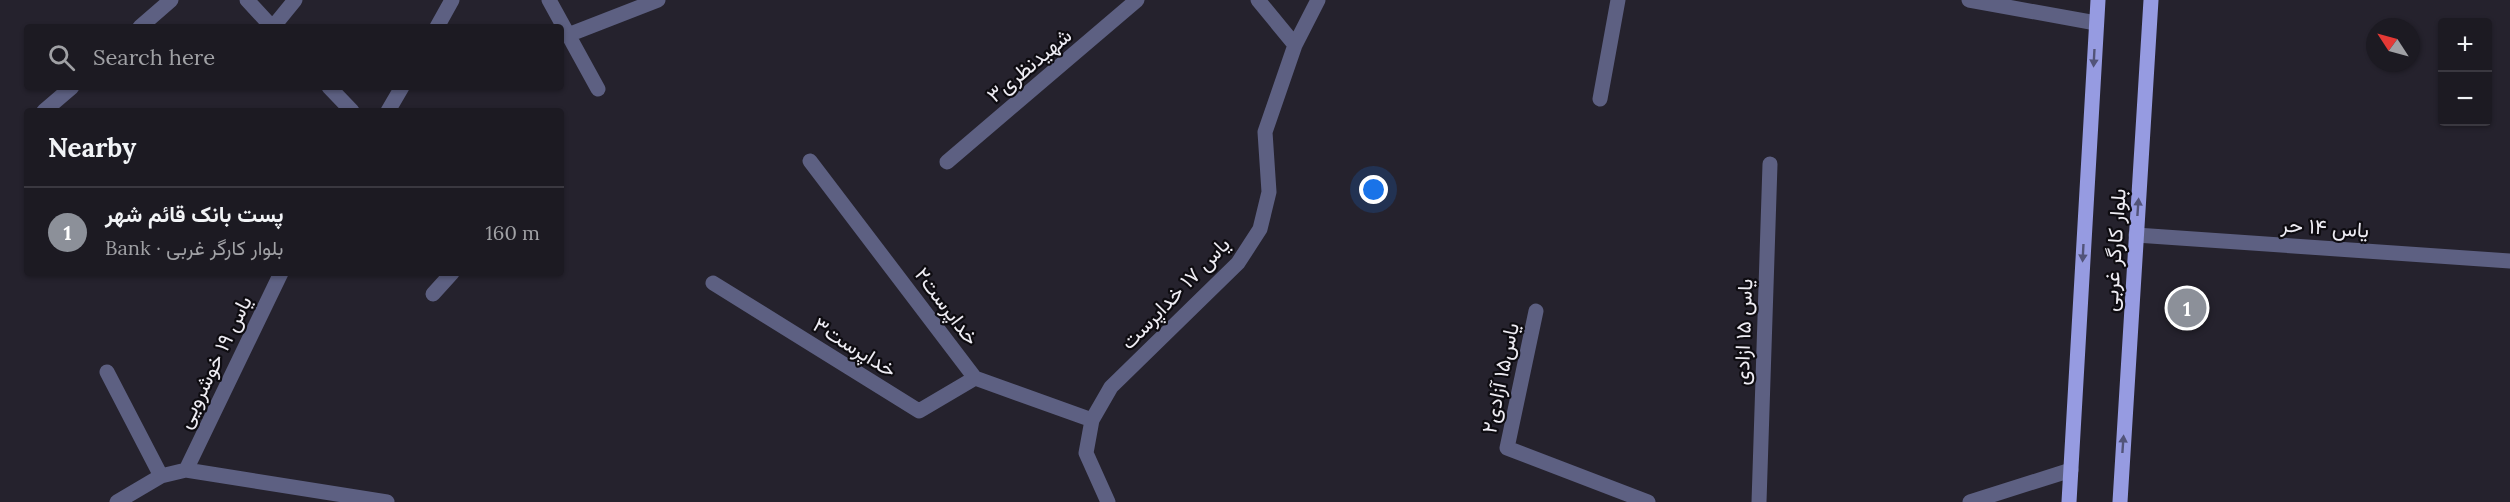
<!DOCTYPE html>
<html lang="en">
<head>
<meta charset="utf-8">
<style>
  :root { --surface:#1c1a22; --page:#29272f; --text:#f1f3f6; --muted:#a0a1a5; --line:#3a3840; --accent:#8c9099 }
  body { margin:0; font-family:Lora,Vazirmatn,serif; background:var(--page); color:var(--text) }
  .controls { position:absolute; right:18px; top:18px; display:grid; overflow:hidden; border-radius:6px; box-shadow:0 2px 4px #0004 }
  .controls button { width:54px; height:54px; display:grid; place-items:center; padding:0; border:0; border-bottom:2px solid var(--line); background:var(--surface); color:var(--text); font:30px sans-serif }
  .compass { position:absolute; left:2366px; top:18px; width:54px; height:54px; border-radius:50%; background:var(--surface); box-shadow:0 2px 4px #0004; rotate:306deg }
  .you { position:absolute; left:1374px; top:190px; width:21px; height:21px; margin:-15px; border:4px solid #fff; border-radius:50%; background:#1a73e8; box-shadow:0 0 0 9px #1a73e833 }
  .badge { display:grid; place-items:center; width:39px; height:39px; border-radius:50%; background:var(--accent); color:#fff; font-size:20px; font-weight:700 }
  .pin { position:absolute; translate:-50% -50%; border:3px solid #fff; box-shadow:0 2px 6px #0006 }
  .list { margin:0; padding:0; list-style:none }
  h2 { display:flex; justify-content:space-between; align-items:center; height:78px; margin:0; padding:0 24px; font-size:26px }
  h2 small { font-size:20px; font-weight:400; color:var(--muted) }
  .list li { display:grid; grid-template-columns:39px 1fr auto; gap:18px; align-items:center; box-sizing:border-box; height:90px; padding:0 24px; border-top:2px solid var(--line) }
  .list b { display:block; font-size:22px; white-space:nowrap }
  .list p { margin:0; font-size:20px; white-space:nowrap; color:var(--muted) }
  .list em { font-size:20px; font-style:normal; color:var(--muted) }
  .icon { flex:none; width:33px; height:33px; fill:none; stroke:currentColor; stroke-width:2; stroke-linecap:round; stroke-linejoin:round }
  .map { position:relative; flex:none; width:2510px; height:502px; overflow:hidden }
  .search { position:absolute; background:var(--surface); box-shadow:0 2px 4px #0004; left:24px; top:24px; width:540px; height:66px; display:flex; align-items:center; gap:15px; box-sizing:border-box; padding:0 21px; border-radius:6px; color:var(--muted); font-size:22px }
  .panel { position:absolute; background:var(--surface); box-shadow:0 2px 4px #0004; left:24px; top:108px; width:540px; height:168px; border-radius:6px }
  .map>svg:first-child { display:block }
  .lines { fill:none; stroke-linecap:round; stroke-linejoin:round }
  .minor { stroke:#5d6082; stroke-width:15 }
  .major { stroke:#969be1; stroke-width:15 }
  .oneway { fill:#525479 }
  .labels { text-anchor:middle; dominant-baseline:central; stroke-width:4.5; stroke-linejoin:round; paint-order:stroke }
  .street-label { font-size:21px; fill:#eeecf3; stroke:#0e0c11 }
</style>
</head>
<body>
<div class="map">
<svg width="2510" height="502" viewBox="0 0 2510 502">
  <rect width="100%" height="100%" fill="#25222d"/>
  <g class="lines">
    <!-- minor -->
    <path class="minor" d="M247,0L272,27
      M549,0L598,89
      M1258,0L1295,45
      M1969,0L2096,23
      M140,27L171,0
      M273,27L295,0
      M437,27L452,0
      M568,35L658,0
      M329,87L352,111
      M1600,99L1618,0
      M44,111L72,87
      M388,111L402,87
      M810,161L975,378L1092,420
      M947,162L1137,0
      M2136,235L2510,261
      M713,283L919,411L975,378
      M433,294L452,273
      M1536,311L1507,448L1648,502
      M107,372L161,476
      M186,470L281,273
      M117,502L161,476L186,470L387,502
      M1108,502L1086,453L1092,420L1111,387L1238,263L1260,229L1269,192L1265,132L1295,45L1318,0
      M1759,502L1770,164
      M1970,502L2071,470"/>
    <!-- major -->
    <path class="major" d="M2069,502L2098,0
      M2120,502L2151,0"/>
  </g>
  <!-- one-way arrows -->
  <defs><path id="oneway-solid" d="M-6-.8H1V-3.2L6.5 0L1 3.2V.8H-6Z" transform="scale(1.5)"/></defs>
  <g class="oneway">
    <use href="#oneway-solid" transform="translate(2094 58) rotate(93)"/>
    <use href="#oneway-solid" transform="translate(2138 207) rotate(-86)"/>
    <use href="#oneway-solid" transform="translate(2083 253) rotate(93)"/>
    <use href="#oneway-solid" transform="translate(2123 444) rotate(-86)"/>
  </g>
  <g class="labels">
    <!-- street labels -->
    <g class="street-label">
      <text transform="translate(1029 65) rotate(-40)">شهیدنظری۳</text>
      <text transform="translate(2325 227) rotate(4)">یاس ۱۴ حر</text>
      <text transform="translate(2114 250) rotate(-86)">بلوار کارگر غربی</text>
      <text transform="translate(1175 293) rotate(-46)">یاس ۱۷ خداپرست</text>
      <text transform="translate(947 306) rotate(53)">خداپرست۲</text>
      <text transform="translate(1743 332) rotate(-88)">یاس ۱۵ ازادی</text>
      <text transform="translate(855 347) rotate(32)">خداپرست۳</text>
      <text transform="translate(214 362) rotate(-64)">یاس ۱۹ خوشرویی</text>
      <text transform="translate(1500 378) rotate(-78)">یاس۱۵ آزادی۲</text>
    </g>
  </g>
</svg>
<div class="controls">
<button>+</button>
<button>−</button>
</div>
<svg class="compass" viewBox="-18 -18 36 36"><path d="M0-13l5 13h-10z" fill="#e53935"/><path d="M0 13l5-13h-10z" fill="#a0a1a5"/></svg>
<div class="you"></div>
<div class="pin badge" style="left:2187px;top:308px">1</div>
<div class="search"><svg class="icon" aria-label="search" viewBox="0 0 24 24"><circle cx="10" cy="10" r="6"/><path d="M15 15l6 6"/></svg>Search here</div>
<section class="panel">
<h2>Nearby<small></small></h2>
<ul class="list">
<li><span class="badge">1</span><div><b>پست بانک قائم شهر</b><p>Bank · بلوار کارگر غربی</p></div><em>160 m</em></li>
</ul>
</section>
</div>
</body>
</html>
